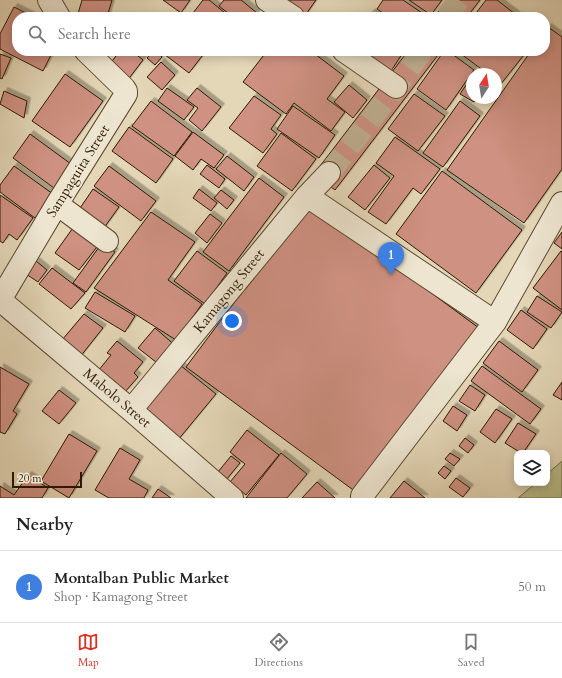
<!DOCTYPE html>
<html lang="en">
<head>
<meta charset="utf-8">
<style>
  :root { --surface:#fff; --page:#f2f2f2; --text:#222; --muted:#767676; --line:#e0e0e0; --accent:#d93025 }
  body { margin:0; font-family:Cardo,serif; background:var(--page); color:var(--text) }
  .controls { position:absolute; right:12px; bottom:12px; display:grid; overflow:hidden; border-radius:8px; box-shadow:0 2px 10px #0003 }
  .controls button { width:36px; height:36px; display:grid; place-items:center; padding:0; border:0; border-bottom:1px solid var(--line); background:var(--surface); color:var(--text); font:20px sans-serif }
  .compass { position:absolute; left:466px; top:68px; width:36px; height:36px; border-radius:50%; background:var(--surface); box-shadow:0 2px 10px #0003; rotate:12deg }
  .scale { position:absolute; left:12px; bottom:10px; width:70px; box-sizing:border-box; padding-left:4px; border:2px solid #2e1a03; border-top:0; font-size:11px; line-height:14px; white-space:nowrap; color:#2e1a03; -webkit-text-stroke:3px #ede5d0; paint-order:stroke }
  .you { position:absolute; left:232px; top:321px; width:14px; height:14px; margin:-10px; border:3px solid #fff; border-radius:50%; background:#1a73e8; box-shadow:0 0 0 6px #1a73e833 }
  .badge { display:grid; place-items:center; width:26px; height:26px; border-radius:50%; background:var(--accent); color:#fff; font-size:13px; font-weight:700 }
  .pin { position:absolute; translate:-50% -33px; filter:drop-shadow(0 1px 2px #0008) }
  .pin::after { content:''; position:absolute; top:21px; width:14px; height:12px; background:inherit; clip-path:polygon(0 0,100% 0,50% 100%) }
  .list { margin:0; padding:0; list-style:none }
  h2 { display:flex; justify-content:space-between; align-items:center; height:52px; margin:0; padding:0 16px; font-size:17px }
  h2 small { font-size:13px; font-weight:400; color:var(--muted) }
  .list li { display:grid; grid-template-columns:26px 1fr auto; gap:12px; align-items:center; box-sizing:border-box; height:72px; padding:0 16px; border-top:1px solid var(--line) }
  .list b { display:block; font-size:15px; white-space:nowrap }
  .list p { margin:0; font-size:13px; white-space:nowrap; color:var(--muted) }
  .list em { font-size:13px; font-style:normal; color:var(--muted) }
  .icon { flex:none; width:22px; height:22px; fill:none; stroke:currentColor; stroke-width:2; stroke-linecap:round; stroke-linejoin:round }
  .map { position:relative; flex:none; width:562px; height:498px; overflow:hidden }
  .search { position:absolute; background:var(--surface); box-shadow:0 2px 10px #0003; left:12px; right:12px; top:12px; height:44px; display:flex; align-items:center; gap:10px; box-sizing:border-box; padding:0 14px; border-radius:16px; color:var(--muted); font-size:15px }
  .sheet { height:124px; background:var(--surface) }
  nav { display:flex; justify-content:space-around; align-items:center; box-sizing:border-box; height:56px; border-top:1px solid var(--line); background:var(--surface); font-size:11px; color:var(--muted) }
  nav a { display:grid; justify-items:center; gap:2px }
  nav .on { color:var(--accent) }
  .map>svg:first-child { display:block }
  .green { fill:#babd8a; stroke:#746c46 }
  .building { fill:#cf9182; stroke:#2e1a03; filter:url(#shadow) }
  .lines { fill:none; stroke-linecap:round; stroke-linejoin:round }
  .minor-tunnel { stroke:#c0b193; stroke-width:22; stroke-dasharray:22 11; stroke-linecap:butt }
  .minor-casing { stroke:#5c4930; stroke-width:24 }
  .minor { stroke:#ede5d0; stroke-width:22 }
  .labels { text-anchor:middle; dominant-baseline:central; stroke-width:4; stroke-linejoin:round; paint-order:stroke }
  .street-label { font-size:14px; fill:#2e1a03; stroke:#ede5d0 }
</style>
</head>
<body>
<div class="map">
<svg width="562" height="498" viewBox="0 0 562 498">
  <defs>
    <filter id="shadow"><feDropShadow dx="3.5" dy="-3.5" stdDeviation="0" flood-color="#0004"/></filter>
  </defs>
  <rect width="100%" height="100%" fill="#e4d7b7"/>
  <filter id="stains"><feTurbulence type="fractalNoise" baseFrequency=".005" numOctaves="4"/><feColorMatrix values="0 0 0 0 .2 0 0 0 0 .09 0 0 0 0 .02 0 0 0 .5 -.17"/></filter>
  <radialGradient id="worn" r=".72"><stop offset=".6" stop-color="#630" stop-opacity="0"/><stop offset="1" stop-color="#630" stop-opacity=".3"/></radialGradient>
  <!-- green -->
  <path class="green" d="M562,461V498H518L536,483H547V474Z"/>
  <!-- building -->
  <path class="building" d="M82,0H112L107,17H77Z
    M163,0H190L181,13Z
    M203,0H209L230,17H190Z
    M224,0H241L257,13L253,17H233L219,6Z
    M279,0H316L304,17H300Z
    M383,0H403L428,17H389L377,9Z
    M409,0H442L431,15Z
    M447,0H480L467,17H434Z
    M486,0H497L519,17H473Z
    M14,7L34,17H17V51H53L43,71L0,49V34Z
    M372,12L379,17H368Z
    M548,27L562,37V169L524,223L447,170L531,51H545V31Z
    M120,51H132L143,60L127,81L108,66Z
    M153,51H156L162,57L155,65L147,58Z
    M160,51H206L189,73Z
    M267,51L272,54L274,51H311L344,76L327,99L345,112L331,131L294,103L286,114L243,82Z
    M361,51H404L391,71Z
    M408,51H441L335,190L314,174Z
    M444,51H448L474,70L446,110L417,89Z
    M457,51H527L501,84L496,80V74H488Z
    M0,54L11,58L2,79L0,78Z
    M161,62L175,75L162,90L147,77Z
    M65,74L103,101L70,147L32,121Z
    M472,76V98H477L474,102L460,94Z
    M349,85L367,100L353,118L334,102Z
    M167,88L194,107L184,120L158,101Z
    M197,88L221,107L202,131L189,120L198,108L187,100Z
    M4,91L27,101L24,118L0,104Z
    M414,94L445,116L418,151L388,129Z
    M254,96L281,115L271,129L277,134L263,153L229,128Z
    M151,101L192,132L174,156L132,126Z
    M460,101L480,116L443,167L423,153Z
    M293,106L335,135L319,158L277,129Z
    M129,127L173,159L156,183L112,151Z
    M193,132L224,155L214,168L201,159L193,170L175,156Z
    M281,133L316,159L292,191L257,166Z
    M30,134L71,164L54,188L13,158Z
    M395,137L440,169L421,194L413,188L386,224L368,212L394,176L376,163Z
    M227,156L254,177L244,191L216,169Z
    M207,165L225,179L219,188L200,174Z
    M374,165L390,178L365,210L348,197Z
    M14,166L53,194L35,218L0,192V185Z
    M109,166L156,201L141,221L94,186Z
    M442,171L522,230L476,293L396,234Z
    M259,178L284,197L229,271L203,252Z
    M93,189L119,207L101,232L76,214Z
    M199,189L217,203L211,211L193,198Z
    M221,190L234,200L227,209L214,198Z
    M0,195L33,218L17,240L9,234L3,243L0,241Z
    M309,203L483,331L360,495L186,367Z
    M151,212L195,242L168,280L202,304L176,340L94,288Z
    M210,214L222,223L207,243L195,233Z
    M75,225L100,243L79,270L55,253Z
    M562,232V249L554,243Z
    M102,243L115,252L86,292L73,283Z
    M197,251L227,273L205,304L174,281Z
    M561,251L562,252V310L533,288Z
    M36,261L47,270L38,282L26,274Z
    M52,268L85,293L71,309L39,284Z
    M95,292L135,316L125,332L85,308Z
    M537,296L562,312L551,328L527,312Z
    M521,310L547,329L533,349L507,330Z
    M84,314L103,328L80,357L62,340Z
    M155,328L177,347L161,366L138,348Z
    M117,341L143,362L134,373L138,377L125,392L98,371L111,355L107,353Z
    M499,341L538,370L522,392L483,363Z
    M180,365L216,394L178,440L142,410Z
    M482,366L541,409L530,424L471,381Z
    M0,367L29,384L13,411L17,414L5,434L0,432Z
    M562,382V400L553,395Z
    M470,385L485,395L475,411L459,401Z
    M59,390L76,403L59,424L42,411Z
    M453,406L467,415L457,431L443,421Z
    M496,409L512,419L495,443L480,432Z
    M518,423L536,434L523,453H521L505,443Z
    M247,430L279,455L246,495L230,482L245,464L230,452Z
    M69,434L97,451L69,498L41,481Z
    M465,438L474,445L468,453L459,446Z
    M120,448L140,460L129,479L148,490L144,498H109L95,490Z
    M281,453L307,474L287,498H246Z
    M450,453L460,459L454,466L445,459Z
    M231,456L240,463L222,485L213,478Z
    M444,466L451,471L445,479L438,473Z
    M28,475L48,488L42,498H0V486L14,495Z
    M456,478L470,488L463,497L449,487Z
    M404,481L425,498H390Z
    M317,482L335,498H302Z
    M158,489L171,498H152Z"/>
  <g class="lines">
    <!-- minor-tunnel -->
    <path class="minor-tunnel" d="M446,17L459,0
      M329,173L396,87L422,51"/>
    <!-- minor casing -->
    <g class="minor-casing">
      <path id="minor" d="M49,0L59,17
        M267,0L293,17
        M86,51L124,88L126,91V94L57,204L0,300L131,410L232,498
        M344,51L396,87
        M307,196L495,322
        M57,204L107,241
        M131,410L307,196L329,173
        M362,496L495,322L562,203"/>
    </g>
    <!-- minor -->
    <use href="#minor" class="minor"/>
  </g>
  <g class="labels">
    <!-- street labels -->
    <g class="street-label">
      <text transform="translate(78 171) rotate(-58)">Sampaguita Street</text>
      <text transform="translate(229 291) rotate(-51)">Kamagong Street</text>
      <text transform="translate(117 398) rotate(40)">Mabolo Street</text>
    </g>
  </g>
  <rect width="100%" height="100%" filter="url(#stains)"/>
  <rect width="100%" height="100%" fill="url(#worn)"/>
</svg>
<div class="controls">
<button><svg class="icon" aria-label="layers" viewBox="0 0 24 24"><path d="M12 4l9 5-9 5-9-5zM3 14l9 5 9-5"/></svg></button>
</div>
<svg class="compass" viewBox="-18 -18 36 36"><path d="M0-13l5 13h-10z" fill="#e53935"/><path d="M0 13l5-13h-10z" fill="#767676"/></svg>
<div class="scale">20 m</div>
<div class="you"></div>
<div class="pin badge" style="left:391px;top:275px;background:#3f7fe0">1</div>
<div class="search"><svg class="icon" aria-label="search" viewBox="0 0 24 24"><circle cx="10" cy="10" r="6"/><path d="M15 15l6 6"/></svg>Search here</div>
</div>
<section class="sheet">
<h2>Nearby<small></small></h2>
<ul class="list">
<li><span class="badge" style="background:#3f7fe0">1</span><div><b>Montalban Public Market</b><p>Shop · Kamagong Street</p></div><em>50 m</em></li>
</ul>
</section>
<nav>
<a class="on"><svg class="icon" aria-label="map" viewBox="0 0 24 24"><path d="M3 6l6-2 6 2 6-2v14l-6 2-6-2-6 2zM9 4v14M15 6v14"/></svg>Map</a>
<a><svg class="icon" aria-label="directions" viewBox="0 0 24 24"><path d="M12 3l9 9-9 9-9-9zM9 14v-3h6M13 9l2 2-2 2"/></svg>Directions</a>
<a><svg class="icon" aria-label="saved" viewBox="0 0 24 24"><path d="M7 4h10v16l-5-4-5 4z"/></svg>Saved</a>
</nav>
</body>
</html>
